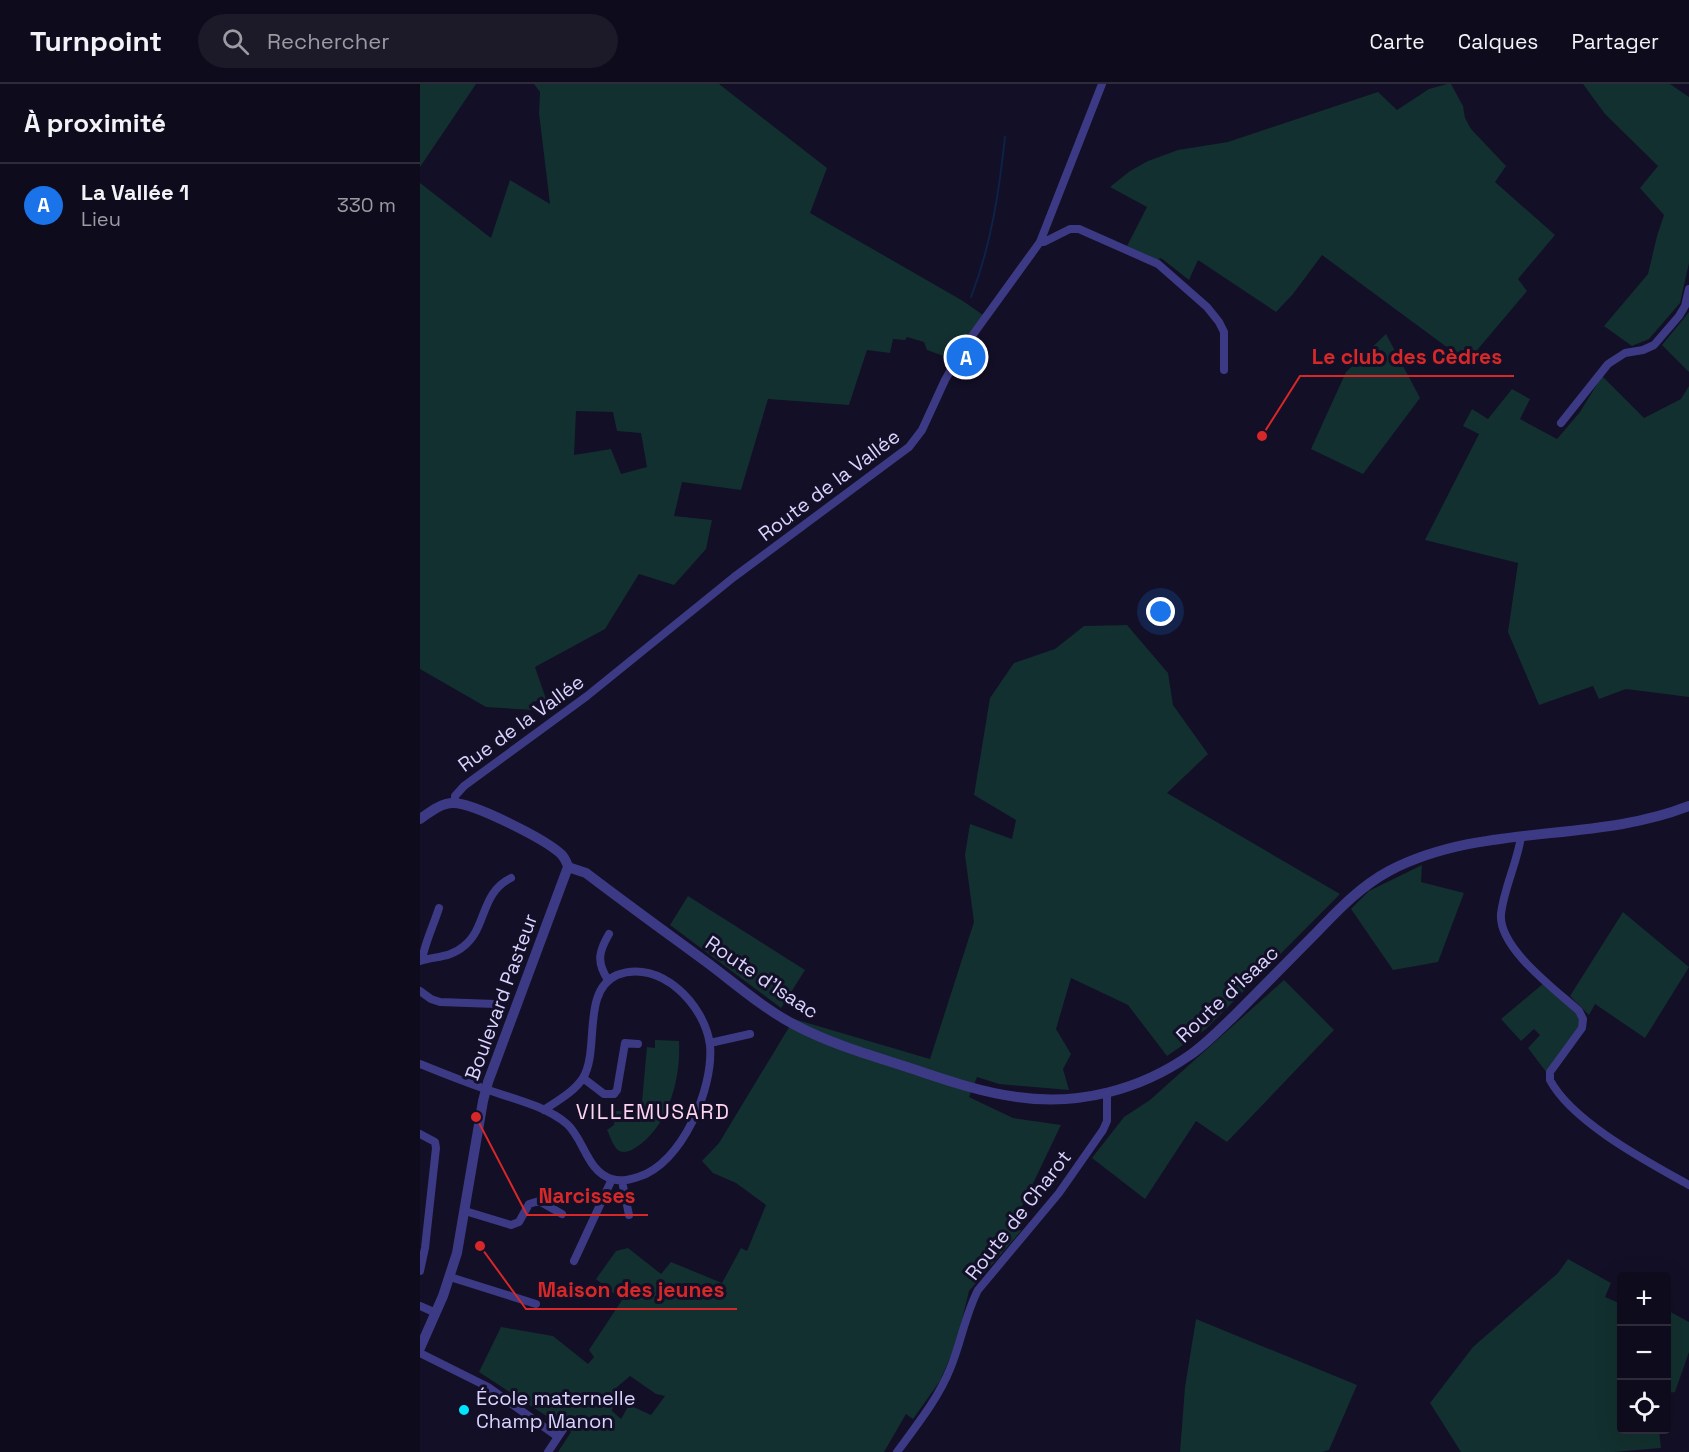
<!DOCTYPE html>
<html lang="fr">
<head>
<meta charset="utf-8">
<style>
  :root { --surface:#0e0b1c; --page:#1c1929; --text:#f1f3f6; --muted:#9b9ba3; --line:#2e2b3b; --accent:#1a73e8 }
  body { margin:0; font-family:"Space Grotesk",sans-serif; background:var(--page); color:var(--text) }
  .controls { position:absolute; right:18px; bottom:18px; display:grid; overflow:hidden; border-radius:6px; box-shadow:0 6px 24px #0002 }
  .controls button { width:54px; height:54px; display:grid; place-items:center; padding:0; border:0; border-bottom:2px solid var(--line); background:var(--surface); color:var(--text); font:30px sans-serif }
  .you { position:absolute; left:741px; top:528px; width:21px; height:21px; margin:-15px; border:4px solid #fff; border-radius:50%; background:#1a73e8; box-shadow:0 0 0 9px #1a73e833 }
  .badge { display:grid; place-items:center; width:39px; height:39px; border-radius:50%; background:var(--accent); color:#fff; font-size:20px; font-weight:700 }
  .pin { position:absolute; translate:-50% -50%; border:3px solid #fff; box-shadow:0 2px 6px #0006 }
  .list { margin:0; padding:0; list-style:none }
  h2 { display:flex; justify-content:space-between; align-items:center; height:78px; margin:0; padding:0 24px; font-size:26px }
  h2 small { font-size:20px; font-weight:400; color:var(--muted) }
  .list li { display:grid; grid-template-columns:39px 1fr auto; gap:18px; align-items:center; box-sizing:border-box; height:84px; padding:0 24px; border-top:2px solid var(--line) }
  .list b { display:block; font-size:22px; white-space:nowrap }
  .list p { margin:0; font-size:20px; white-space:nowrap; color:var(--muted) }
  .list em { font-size:20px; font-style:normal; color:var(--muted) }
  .icon { flex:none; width:33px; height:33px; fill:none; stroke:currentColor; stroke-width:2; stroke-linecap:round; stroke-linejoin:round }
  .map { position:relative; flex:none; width:1269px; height:1368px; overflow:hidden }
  header { display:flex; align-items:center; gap:36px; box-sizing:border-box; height:84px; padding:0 30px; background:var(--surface); border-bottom:2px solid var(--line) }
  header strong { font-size:28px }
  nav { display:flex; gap:33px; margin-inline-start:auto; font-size:21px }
  .search { width:420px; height:54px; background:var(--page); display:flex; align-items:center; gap:15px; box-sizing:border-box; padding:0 21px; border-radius:33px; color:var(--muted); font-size:22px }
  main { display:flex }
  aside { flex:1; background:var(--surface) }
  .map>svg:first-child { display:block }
  .green { fill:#12302f; fill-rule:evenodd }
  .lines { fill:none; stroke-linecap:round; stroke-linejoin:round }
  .stream { stroke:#0c2248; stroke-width:2 }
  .minor { stroke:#3d3a85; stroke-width:8 }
  .tertiary { stroke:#3d3a85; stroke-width:10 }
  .poi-dot { fill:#00e5ff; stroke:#130f26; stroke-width:2 }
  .labels { text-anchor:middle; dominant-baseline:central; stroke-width:6; stroke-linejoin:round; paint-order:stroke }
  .street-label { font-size:20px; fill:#d9d4ff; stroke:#130f26 }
  .poi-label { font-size:20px; fill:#d9d4ff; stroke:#130f26; text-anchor:start }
  .neighbourhood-label { font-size:21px; letter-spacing:1.5px; fill:#ffd6f0; stroke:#130f26 }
  .leader { fill:none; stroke:#d62828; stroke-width:2 }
  .callout-dot { fill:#d62828; stroke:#130f26; stroke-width:2 }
  .callout-label { font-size:21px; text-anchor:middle; font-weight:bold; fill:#d62828; stroke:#130f26; stroke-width:6; stroke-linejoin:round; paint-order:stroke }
</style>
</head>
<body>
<header>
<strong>Turnpoint</strong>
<div class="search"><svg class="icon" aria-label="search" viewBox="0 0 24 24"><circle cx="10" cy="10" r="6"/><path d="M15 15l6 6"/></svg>Rechercher</div>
<nav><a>Carte</a><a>Calques</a><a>Partager</a></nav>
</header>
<main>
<aside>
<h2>À proximité<small></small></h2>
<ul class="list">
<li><span class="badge">A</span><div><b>La Vallée 1</b><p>Lieu</p></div><em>330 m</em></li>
</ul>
</aside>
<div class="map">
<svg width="1269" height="1368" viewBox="0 0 1269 1368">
  <rect width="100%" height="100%" fill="#130f26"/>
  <!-- green -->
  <path class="green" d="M0,0H56L0,83Z
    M114,0H299L407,84L390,129L543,217L563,231L532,275L507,266L504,258L487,253L485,256L473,255L470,269L447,266L429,321L348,315L321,406L262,398L254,432L292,436L286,465L254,501L219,490L185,545L115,583L126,615L112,618L113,626L66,623L0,585V99L71,154L90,96L130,120L119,29L120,8ZM156,327L193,328L197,347L221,349L227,383L201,390L191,365L154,371Z
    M1027,0H1031L1043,22L1045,34L1051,45L1086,82L1075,98L1135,151L1098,195L1107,207L1047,278L902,171L873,210L856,228L778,176L769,196L741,174L737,176L707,162L727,123L690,103L710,87L728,77L758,66L808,58L958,8L977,26L1009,5Z
    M1163,0H1250L1269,13V179L1260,219L1229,255L1212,262L1184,242L1228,190L1237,152L1244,131L1220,104L1238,82L1185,30Z
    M1269,228V288L1242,261Z
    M966,250L1000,314L943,390L891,365L926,288Z
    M1182,292L1224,334L1261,315L1269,302V613L1206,605L1179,615L1173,602L1119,621L1088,548L1098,479L1005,456L1059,350L1043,342L1052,325L1068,335L1092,305L1110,315L1100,335L1137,355L1160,328Z
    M707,541L748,589L753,621L788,670L747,709L920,810L786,945L747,972L708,921L651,894L636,945L651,970L643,985L649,1006L579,1000L557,993L549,1013L593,1034L641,1041L594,1139L601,1147L549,1207L537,1257L520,1297L493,1335L486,1330L464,1368H138L151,1348L59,1288L81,1243L133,1252L168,1280L174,1273L169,1266L202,1216L176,1195L196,1167L208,1164L241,1190L251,1178L302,1199L321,1164L327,1167L346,1121L316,1099L293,1089L282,1077L299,1059L374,935L510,975L554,838L545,771L550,740L592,755L596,736L554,711L570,614L594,579L635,565L664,542ZM210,1292L236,1310L245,1312L231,1331L209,1321L201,1335L192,1327L196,1304Z
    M1002,781L1001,798L1044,809L1018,878L973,886L931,825L949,807Z
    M268,812L385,886L361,924L250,841Z
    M1203,828L1269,883L1225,954L1175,920L1169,931L1150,912Z
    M864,896L914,946L807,1058L776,1037L725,1115L672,1074L704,1033L730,1016Z
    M1124,899L1160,933V940L1127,989L1108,964L1120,951L1114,945L1101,957L1081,935Z
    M235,956L259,957C261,994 249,1043 215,1064C211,1067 203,1070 198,1066C193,1062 190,1052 187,1046L194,1041L196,1027L221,1028L227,963L235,964Z
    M1148,1175L1191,1199L1185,1213L1201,1220L1202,1346H1239L1241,1364L1194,1368H1041L1010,1319L1053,1263L1138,1189Z
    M1247,1226L1269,1238V1268L1255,1308L1247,1309Z
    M776,1235L937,1301L909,1366L902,1368H760L765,1303Z"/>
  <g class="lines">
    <!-- stream -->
    <path class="stream" d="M551,213C571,162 579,108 585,53"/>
    <!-- minor -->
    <path class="minor" d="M620,158H624L650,145H659L738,180L787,223L799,238L804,248V286
      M1141,339L1188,280L1205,269L1223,266L1234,261L1259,232L1265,222L1269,205
      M35,719V712L44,702L167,612L314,493L489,363L502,346L525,296L544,263L620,158L682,0
      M1101,753C1097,779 1084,804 1081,830C1078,864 1136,906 1159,927L1163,935L1162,944L1130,988V996C1152,1038 1228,1078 1269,1101
      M2,876C4,861 14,840 19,824
      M0,877C16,872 30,874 44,862C67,844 60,809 91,794
      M188,896C176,878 179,867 189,850
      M0,907L11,915L20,918L75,920
      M290,959L330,950
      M0,980C22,989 45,998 68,1006C94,1015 126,1022 147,1040C164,1055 167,1088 192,1095C201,1098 209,1096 218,1093C262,1080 294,1004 290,961C285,921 240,874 197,891C161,907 180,966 163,994C154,1008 137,1017 124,1026
      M163,994L184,1010H194L197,1006L205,959L218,960
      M0,1050L15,1058L16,1064L5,1164L0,1187
      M202,1097L209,1131
      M45,1127L91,1141L99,1138L109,1120L119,1117L142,1130
      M154,1177L192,1095
      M30,1193L116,1220
      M0,1222L16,1229
      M0,1269L68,1303L138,1353
      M128,1368L144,1344
      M477,1368C496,1342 518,1315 530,1285C541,1259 545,1231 558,1206L639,1109L683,1046L687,1037V1009"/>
    <!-- tertiary -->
    <path class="tertiary" d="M0,735C10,728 21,719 33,719C54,719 127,756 142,771C145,775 147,778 148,783
      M148,783L166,789C208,821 251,852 293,883C319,903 346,926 375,941C411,960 450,971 487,983C523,995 559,1008 597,1013C658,1022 720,1006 770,971C786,960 799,946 813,933C841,905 869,876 897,848C919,825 941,802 969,787C1062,738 1173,760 1269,722
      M0,1264L23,1212L37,1169L63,1017L68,998L148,783"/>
  </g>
  <!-- markers -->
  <circle class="poi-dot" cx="44" cy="1326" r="6"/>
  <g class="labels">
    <!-- street labels -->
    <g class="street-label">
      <text transform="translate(409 401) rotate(-37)">Route de la Vallée</text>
      <text transform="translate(101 639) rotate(-36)">Rue de la Vallée</text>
      <text transform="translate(342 893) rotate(34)">Route d'Isaac</text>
      <text transform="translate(807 910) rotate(-43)">Route d'Isaac</text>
      <text transform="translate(81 913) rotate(-70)">Boulevard Pasteur</text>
      <text transform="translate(598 1131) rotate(-52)">Route de Charot</text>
    </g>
    <!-- poi labels -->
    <g class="poi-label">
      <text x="56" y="1314">École maternelle<tspan x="56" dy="23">Champ Manon</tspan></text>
    </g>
    <!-- neighbourhood labels -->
    <g class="neighbourhood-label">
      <text x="233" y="1027">VILLEMUSARD</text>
    </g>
  </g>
  <!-- callouts -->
  <path class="leader" d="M842 352L880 292H1094M56 1033L107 1131H228M60 1162L106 1225H317"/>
  <g class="callout-dot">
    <circle cx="842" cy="352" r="6"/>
    <circle cx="56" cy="1033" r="6"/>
    <circle cx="60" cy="1162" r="6"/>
  </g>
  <g class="callout-label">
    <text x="987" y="280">Le club des Cèdres</text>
    <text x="167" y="1119">Narcisses</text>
    <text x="211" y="1213">Maison des jeunes</text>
  </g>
</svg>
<div class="controls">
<button>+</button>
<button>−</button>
<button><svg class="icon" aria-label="locate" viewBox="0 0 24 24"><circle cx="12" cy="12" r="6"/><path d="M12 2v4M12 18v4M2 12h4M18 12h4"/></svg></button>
</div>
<div class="you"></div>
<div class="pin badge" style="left:546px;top:273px">A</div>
</div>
</main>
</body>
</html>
